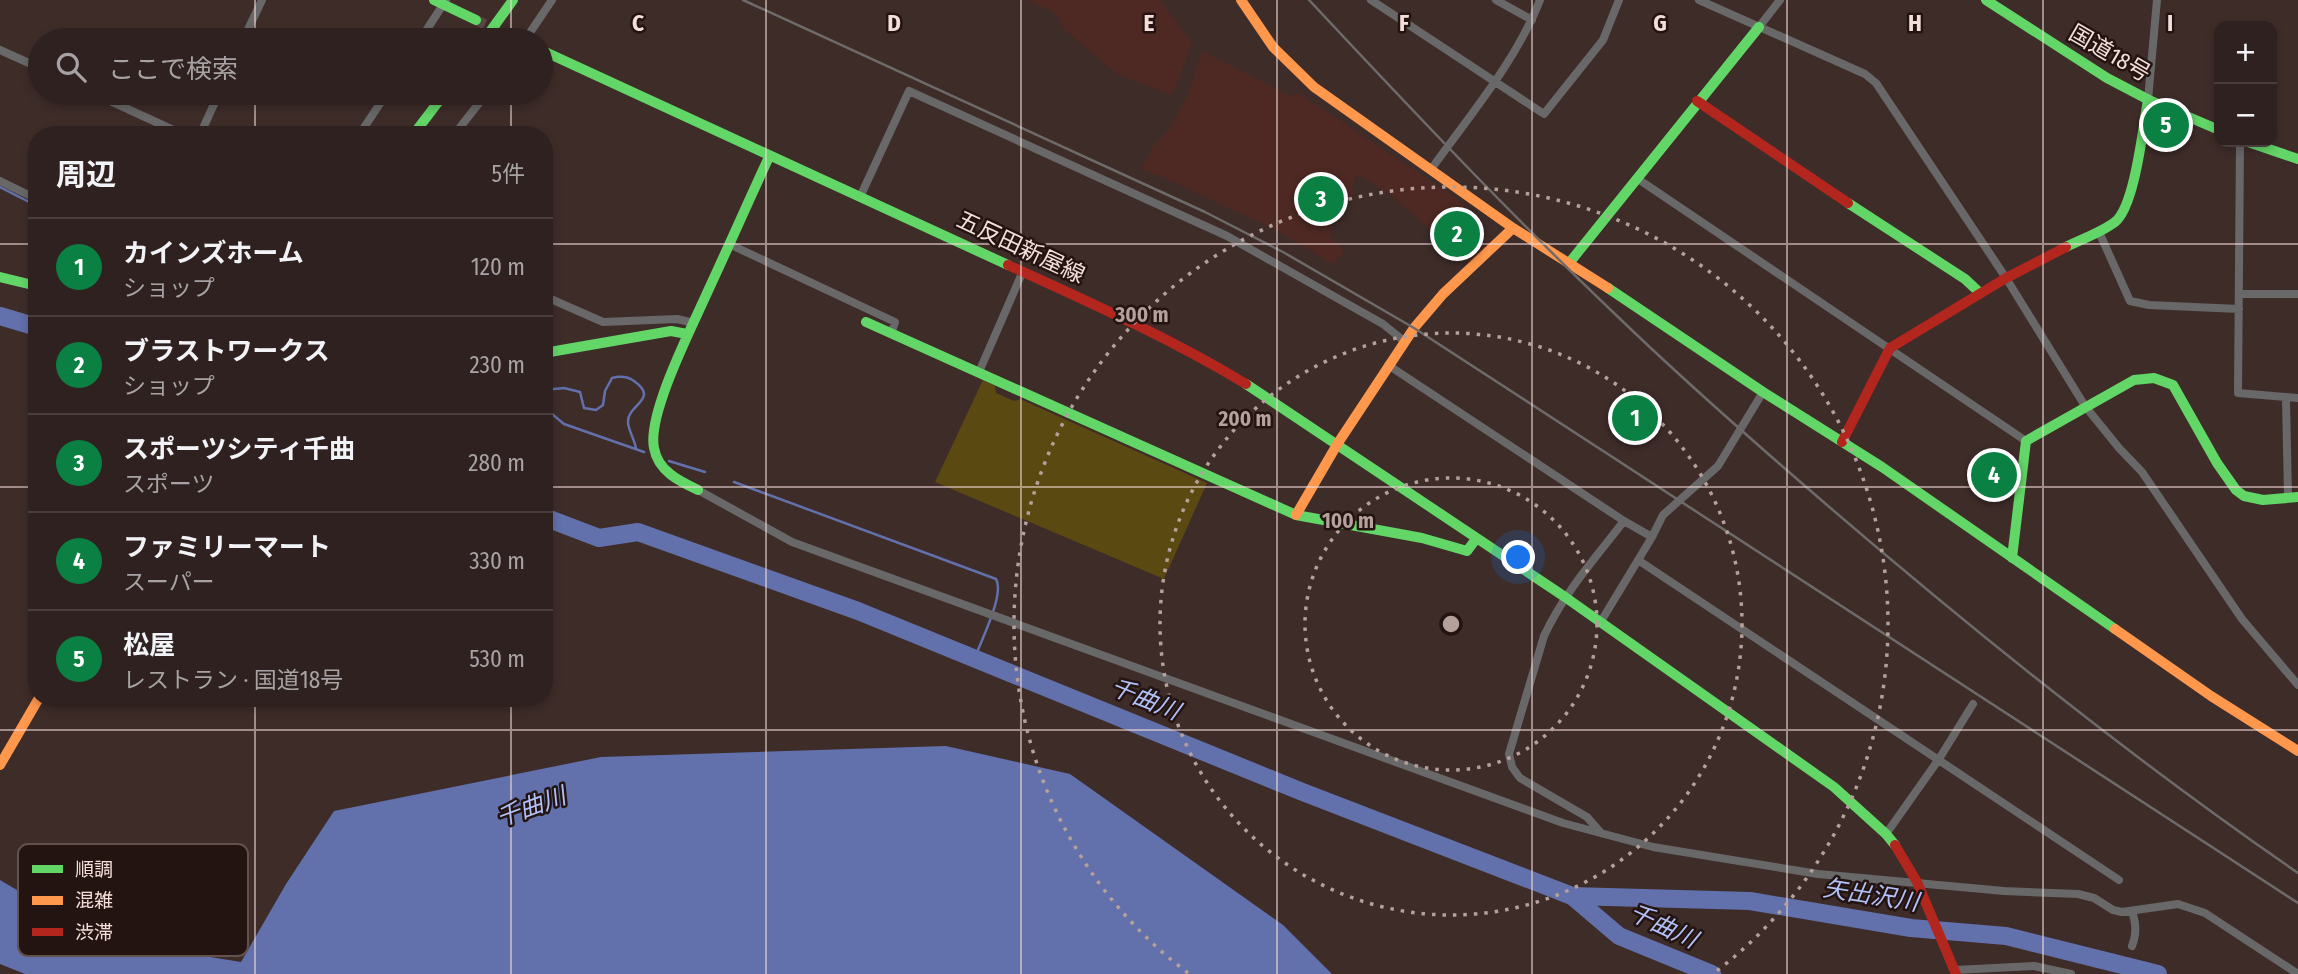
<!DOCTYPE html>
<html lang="ja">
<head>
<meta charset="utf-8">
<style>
  :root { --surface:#2e211f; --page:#3a2e2c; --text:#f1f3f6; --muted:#a7a3a4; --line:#493e3d; --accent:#0b8043 }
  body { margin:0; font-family:"Fira Sans Condensed","Noto Sans JP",sans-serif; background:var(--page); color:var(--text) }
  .controls { position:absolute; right:21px; top:21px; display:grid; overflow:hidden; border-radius:14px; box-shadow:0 4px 10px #0003 }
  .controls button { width:63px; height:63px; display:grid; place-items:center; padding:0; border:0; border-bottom:2px solid var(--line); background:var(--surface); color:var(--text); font:35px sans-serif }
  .you { position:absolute; left:1519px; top:558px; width:24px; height:24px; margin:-18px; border:5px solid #fff; border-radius:50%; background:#1a73e8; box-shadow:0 0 0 10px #1a73e833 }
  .badge { display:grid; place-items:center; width:46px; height:46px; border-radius:50%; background:var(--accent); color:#fff; font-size:23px; font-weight:700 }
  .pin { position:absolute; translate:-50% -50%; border:4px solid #fff; box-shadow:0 2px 7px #0006 }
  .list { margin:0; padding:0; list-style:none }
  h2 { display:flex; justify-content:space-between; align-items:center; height:91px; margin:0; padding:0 28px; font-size:30px }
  h2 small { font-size:23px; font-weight:400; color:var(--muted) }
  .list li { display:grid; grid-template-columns:46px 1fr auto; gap:21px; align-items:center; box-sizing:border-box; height:98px; padding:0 28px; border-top:2px solid var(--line) }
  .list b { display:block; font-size:26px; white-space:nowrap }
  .list p { margin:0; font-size:23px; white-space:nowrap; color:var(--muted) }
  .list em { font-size:23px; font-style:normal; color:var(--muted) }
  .icon { flex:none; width:38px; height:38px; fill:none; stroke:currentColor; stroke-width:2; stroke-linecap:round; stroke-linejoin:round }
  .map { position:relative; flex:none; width:2298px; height:974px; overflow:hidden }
  .search { position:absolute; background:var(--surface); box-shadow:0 4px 10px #0003; left:28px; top:28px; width:525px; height:77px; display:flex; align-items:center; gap:18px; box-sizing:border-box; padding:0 24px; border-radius:38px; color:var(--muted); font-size:26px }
  .panel { position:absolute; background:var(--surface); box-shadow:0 4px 10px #0003; left:28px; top:126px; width:525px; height:581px; border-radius:28px }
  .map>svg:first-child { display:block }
  .built { fill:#4e2923 }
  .green { fill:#5b4912 }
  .water { fill:#6270ab }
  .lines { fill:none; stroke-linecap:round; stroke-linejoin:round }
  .stream { stroke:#6270ab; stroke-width:2.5 }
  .river { stroke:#6270ab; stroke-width:18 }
  .secondary-tunnel { stroke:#594744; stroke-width:10; stroke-dasharray:10 5; stroke-linecap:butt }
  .street { stroke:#686869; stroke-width:8 }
  .fast { stroke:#63d668; stroke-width:10 }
  .slow { stroke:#ff974d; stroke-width:10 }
  .jam { stroke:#b3261e; stroke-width:10 }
  .rail { stroke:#6f6a6a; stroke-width:2.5 }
  .grid { fill:none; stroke:#f5deda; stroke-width:2; stroke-opacity:0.55 }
  .ring { fill:none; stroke:#b5a09c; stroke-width:3.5; stroke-dasharray:3.5 7 }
  .labels { text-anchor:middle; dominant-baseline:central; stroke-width:5; stroke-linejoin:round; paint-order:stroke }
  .street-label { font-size:23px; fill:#f5deda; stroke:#231411 }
  .water-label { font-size:24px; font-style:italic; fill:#b1c1f8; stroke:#231411 }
  .key { fill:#231411; stroke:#62514d; stroke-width:2 }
  .key-label { font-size:19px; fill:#f5deda }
  .grid-label { font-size:23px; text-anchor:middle; font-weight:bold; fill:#f5deda; stroke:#231411; stroke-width:5; stroke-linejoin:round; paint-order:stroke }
  .centre { fill:#b5a09c; stroke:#231411; stroke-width:3.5 }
  .ring-label { font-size:21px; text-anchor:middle; font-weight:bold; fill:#b5a09c; stroke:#231411; stroke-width:5; stroke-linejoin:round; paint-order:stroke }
</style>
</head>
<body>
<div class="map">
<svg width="2298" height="974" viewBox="0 0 2298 974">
  <rect width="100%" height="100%" fill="#3e2c29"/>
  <!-- built -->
  <path class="built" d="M1028,0H1160L1192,43L1173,94H1169L1117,74L1062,27L1058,17L1051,11Z
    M1202,51L1290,96L1299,93L1444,190L1465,205L1460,211L1488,247L1470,264L1394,198L1358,174L1353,181L1354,192L1345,206L1334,217L1329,237L1345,251L1333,264L1274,229L1142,168L1153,146L1171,128L1189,92Z"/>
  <!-- green -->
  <path class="green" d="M983,380L995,386L996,393L1014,401L1020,399L1207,483L1164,579L935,482Z"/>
  <!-- water -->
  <path class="water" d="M946,746L1070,774L1283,925L1332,974H25L0,964V880L100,939L241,962L286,884L334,811L601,757Z"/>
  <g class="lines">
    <!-- stream -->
    <path class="stream" d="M0,187L37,206
      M544,390L564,388L580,392L584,408L596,410L603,405L605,391L612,378C620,376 627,376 634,381C660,399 627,405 628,422C628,430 635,440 636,449
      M544,392L552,414L564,424L644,452
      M669,461L705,472
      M734,482L996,579C1005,594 981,640 975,658"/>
    <!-- river -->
    <path class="river" d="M0,316L37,327
      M544,517L599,538L638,532L858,611L1300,791L1572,896L1619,936L1712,974
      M1572,896L1750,901L1911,928L2006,936L2158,974"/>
    <!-- secondary-tunnel -->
    <path class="secondary-tunnel" d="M476,20L510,36"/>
    <!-- street -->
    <path class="street" d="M1371,0L1544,114L1603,40L1619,0
      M1496,0L1532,20
      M1699,0L1865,74L1876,83L2006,278L2085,406L2119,448L2142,472L2242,619L2298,685
      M1759,27L1780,0
      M243,40L262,0
      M420,40L446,0
      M525,40L552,0
      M0,50L40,68
      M93,93L184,135
      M2148,100L2157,0
      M200,135L219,93
      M359,135L387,93
      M454,135L487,93
      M2240,142L2238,393L2298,398
      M1432,168C1470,115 1516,61 1540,0
      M1638,179L2026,441
      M0,181L37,199
      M860,197L909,91L1227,236L1383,324L1404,341
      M2099,232L2130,301L2149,305L2239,309
      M729,244L895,322L891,334
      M2239,294H2298
      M544,296L603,322L677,319L694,323
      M1388,365L1624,521L1652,537
      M979,372L1023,271
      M2286,399L2288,496
      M698,490L792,542L1563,823L1653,847L1818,874L2004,891L2078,894L2094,898L2113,910L2122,912L2178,904L2205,913L2298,974
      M1638,560L2119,880
      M1600,623L1652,537L1663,515L1718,466L1763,392
      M1601,833L1587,817L1520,778L1512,767L1509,754L1544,636C1564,593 1595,558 1624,521
      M1886,834L1939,759L1973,704
      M2132,911C2136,924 2137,933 2132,946
      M1955,970L2034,966L2071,974"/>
    <!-- fast -->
    <path class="fast" d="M434,0L476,20
      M1986,0L2107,78L2149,100L2219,130
      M510,36L520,40
      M484,40L513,0
      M541,50L1008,265
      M413,135L445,93
      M2248,142L2298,159
      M1848,203L1965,279L1980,293
      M2066,247C2082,239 2102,232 2115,222C2135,206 2143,127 2148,100
      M1570,262L1759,27
      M0,277L37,286
      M1608,288L1763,392L1882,467L2115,629
      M866,322L1296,515L1422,538L1467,551L1476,539
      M544,353L671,331L687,334
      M1246,384L1565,597L1834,787L1886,834L1895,845
      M698,490C679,481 658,471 654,448C647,414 692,327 707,293C728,248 748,202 769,157
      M2012,558L2026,441L2134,380L2154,378L2173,385L2217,463L2236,490L2244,496L2263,500L2298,497"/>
    <!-- slow -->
    <path class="slow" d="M1241,0L1273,47L1314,87L1513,228L1608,288
      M1296,515L1338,443L1414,328L1443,294L1513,228
      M2115,629L2211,696L2298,751
      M0,765L39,698"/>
    <!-- jam -->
    <path class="jam" d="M1697,101L1848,203
      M1008,265C1089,302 1170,338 1246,384
      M1842,442L1890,348L2006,278L2066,247
      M1895,845L1917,882L1956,974"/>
    <!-- rail -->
    <path class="rail" d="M743,0L1205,212L1283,252L1414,328L2298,903
      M1309,0C1409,107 1509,213 1615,314C1683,380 1755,443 1827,505C1978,635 2134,760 2298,873"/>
  </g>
  <!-- grid -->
  <path class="grid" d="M255,0V40M511,0V40M766,0V974M1021,0V974M1277,0V974M1532,0V974M1787,0V974M2043,0V974M255,93V135M511,93V135M0,244H37M544,244H2298M0,487H37M544,487H2298M255,698V974M511,698V974M0,730H2298"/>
  <!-- distance rings -->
  <g class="ring">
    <circle cx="1451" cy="624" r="146"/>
    <circle cx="1451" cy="624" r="291"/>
    <path d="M1188 973A437 437 0 1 1 1714 973"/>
  </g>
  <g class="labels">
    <!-- street labels -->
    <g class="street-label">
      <text transform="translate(2110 53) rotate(30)">国道18号</text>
      <text transform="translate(1021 247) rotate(25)">五反田新屋線</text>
    </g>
    <!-- water labels -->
    <g class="water-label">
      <text transform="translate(1145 699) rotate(22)">千曲川</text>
      <text transform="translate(531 807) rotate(-20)">千曲川</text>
      <text transform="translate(1871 895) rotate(9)">矢出沢川</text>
      <text transform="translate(1663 926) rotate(25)">千曲川</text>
    </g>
  </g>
  <!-- legend -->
  <rect x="18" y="844" width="230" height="112" rx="10" class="key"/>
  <rect x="32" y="865" width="31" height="8" fill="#63d668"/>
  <rect x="32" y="896" width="31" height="9" fill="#ff974d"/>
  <rect x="32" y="928" width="31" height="8" fill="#b3261e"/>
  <g class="key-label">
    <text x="75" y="876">順調</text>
    <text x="75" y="907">混雑</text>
    <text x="75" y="939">渋滞</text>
  </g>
  <g class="grid-label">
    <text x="638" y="31">C</text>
    <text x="894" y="31">D</text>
    <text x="1149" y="31">E</text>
    <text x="1404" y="31">F</text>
    <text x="1660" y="31">G</text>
    <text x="1915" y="31">H</text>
    <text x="2170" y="31">I</text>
  </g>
  <circle cx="1451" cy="624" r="10" class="centre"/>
  <g class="ring-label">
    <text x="1142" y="322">300 m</text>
    <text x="1245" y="426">200 m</text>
    <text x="1348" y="528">100 m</text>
  </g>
</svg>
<div class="controls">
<button>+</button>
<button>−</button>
</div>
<div class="you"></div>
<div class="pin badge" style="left:1635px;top:418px">1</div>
<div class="pin badge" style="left:1457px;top:234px">2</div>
<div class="pin badge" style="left:1321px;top:199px">3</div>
<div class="pin badge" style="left:1994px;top:475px">4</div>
<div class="pin badge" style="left:2166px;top:125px">5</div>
<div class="search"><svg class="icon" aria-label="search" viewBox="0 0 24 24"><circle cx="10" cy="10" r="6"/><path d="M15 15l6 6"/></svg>ここで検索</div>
<section class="panel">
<h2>周辺<small>5件</small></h2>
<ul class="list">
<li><span class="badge">1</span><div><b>カインズホーム</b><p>ショップ</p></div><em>120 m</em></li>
<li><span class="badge">2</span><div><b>ブラストワークス</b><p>ショップ</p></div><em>230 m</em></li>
<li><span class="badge">3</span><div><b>スポーツシティ千曲</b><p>スポーツ</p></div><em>280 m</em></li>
<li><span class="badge">4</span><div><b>ファミリーマート</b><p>スーパー</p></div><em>330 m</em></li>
<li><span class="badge">5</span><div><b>松屋</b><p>レストラン · 国道18号</p></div><em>530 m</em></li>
</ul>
</section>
</div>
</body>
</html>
